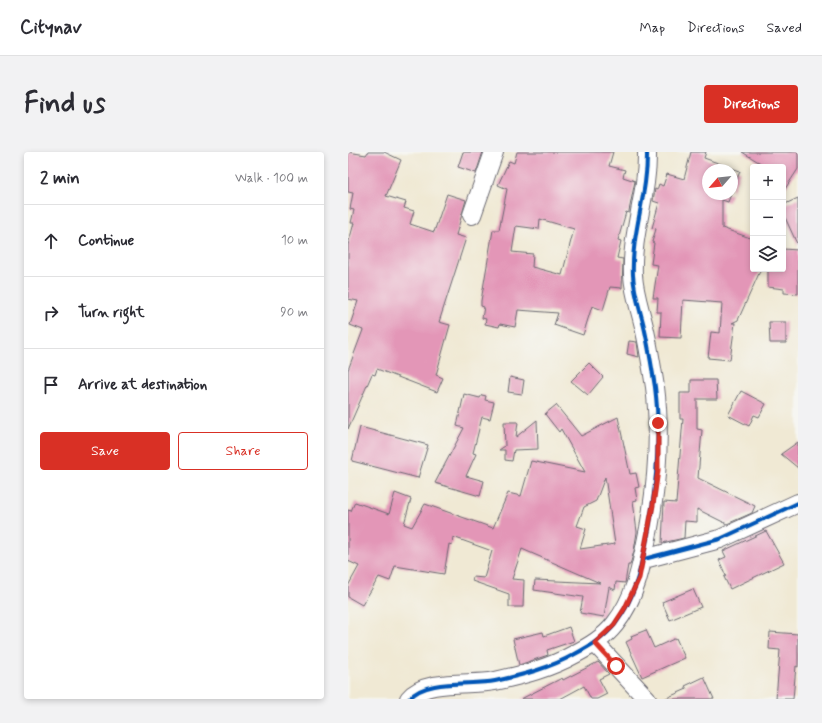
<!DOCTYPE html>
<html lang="en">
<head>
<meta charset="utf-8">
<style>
  :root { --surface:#fff; --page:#f2f2f3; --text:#2b2b33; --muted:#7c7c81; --line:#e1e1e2; --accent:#d93025 }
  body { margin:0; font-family:Mynerve,sans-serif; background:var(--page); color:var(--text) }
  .controls { position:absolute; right:12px; top:12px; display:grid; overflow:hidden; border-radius:4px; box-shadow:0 2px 6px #0003 }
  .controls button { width:36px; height:36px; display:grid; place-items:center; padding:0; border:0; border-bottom:1px solid var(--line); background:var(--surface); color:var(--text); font:20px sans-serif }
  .compass { position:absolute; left:354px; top:12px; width:36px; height:36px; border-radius:50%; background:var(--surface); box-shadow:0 2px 6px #0003; rotate:242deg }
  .stop { position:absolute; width:12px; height:12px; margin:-9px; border:3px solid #d93025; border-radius:50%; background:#fff }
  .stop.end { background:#d93025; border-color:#fff; box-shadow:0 1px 4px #0008 }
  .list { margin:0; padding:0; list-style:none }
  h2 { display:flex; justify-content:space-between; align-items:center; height:52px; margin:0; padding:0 16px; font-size:17px }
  h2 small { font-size:13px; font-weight:400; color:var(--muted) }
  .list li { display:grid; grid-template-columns:26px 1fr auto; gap:12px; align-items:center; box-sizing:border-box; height:72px; padding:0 16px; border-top:1px solid var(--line) }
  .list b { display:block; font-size:15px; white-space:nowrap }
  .list em { font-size:13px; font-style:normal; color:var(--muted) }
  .actions { display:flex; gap:8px; padding:12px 16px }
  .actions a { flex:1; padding:9px 0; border:1px solid var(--accent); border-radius:4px; text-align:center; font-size:14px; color:var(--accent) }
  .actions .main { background:var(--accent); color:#fff }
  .icon { flex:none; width:22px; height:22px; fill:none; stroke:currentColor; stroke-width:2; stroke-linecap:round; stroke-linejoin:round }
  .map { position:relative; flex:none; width:450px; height:547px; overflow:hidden; border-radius:4px }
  header { display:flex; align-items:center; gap:24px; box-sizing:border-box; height:56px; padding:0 20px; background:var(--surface); border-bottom:1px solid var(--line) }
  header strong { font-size:19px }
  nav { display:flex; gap:22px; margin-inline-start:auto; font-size:14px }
  .intro { display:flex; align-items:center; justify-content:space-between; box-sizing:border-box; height:96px; padding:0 24px }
  h1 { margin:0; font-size:28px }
  .button { padding:10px 18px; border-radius:4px; background:var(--accent); color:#fff; font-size:14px; font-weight:700 }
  main { display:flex; gap:24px; padding:0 24px }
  aside { flex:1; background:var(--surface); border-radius:4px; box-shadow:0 2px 6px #0003 }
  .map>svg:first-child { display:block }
  .building { fill:#e396b7; fill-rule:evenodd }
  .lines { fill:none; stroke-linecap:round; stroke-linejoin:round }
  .minor-casing { stroke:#6a6871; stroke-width:20 }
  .minor { stroke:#fff; stroke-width:18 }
  .cycleway-casing { stroke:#f6f6f2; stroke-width:6 }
  .cycleway { stroke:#0057b8; stroke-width:4 }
  .route { stroke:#d93025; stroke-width:5 }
</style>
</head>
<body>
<header>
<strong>Citynav</strong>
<nav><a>Map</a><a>Directions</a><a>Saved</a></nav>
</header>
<div class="intro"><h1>Find us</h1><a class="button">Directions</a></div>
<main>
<aside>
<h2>2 min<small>Walk · 100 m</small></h2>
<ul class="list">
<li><svg class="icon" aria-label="ahead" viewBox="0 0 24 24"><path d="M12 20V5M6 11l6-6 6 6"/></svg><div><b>Continue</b></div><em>10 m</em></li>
<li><svg class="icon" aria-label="right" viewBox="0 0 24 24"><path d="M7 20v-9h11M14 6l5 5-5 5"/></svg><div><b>Turn right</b></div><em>90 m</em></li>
<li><svg class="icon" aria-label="arrive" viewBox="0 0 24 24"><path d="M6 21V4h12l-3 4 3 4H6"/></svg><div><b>Arrive at destination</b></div></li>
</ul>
<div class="actions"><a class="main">Save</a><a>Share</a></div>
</aside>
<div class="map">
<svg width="450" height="547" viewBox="0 0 450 547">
  <rect width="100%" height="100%" fill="#f6f6f2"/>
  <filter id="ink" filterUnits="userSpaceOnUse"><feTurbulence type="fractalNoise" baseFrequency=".025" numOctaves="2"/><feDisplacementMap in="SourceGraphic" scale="8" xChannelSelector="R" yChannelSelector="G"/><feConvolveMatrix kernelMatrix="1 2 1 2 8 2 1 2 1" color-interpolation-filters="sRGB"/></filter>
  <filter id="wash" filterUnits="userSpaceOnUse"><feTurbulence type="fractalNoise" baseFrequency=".012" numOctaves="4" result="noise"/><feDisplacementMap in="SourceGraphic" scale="16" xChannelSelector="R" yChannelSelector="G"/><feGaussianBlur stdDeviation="0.9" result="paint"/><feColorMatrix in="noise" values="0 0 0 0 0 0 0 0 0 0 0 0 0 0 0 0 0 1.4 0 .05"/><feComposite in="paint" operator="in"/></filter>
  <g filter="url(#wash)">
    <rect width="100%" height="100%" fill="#f0e9d4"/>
    <g id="blocks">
      <!-- building -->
      <path class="building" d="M0,0L18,3L20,0H36L53,8L38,44L58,50L56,56L66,59L62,72L86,80L99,42L118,48L108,83L118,86L91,170L102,173L88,223L95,226L89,240L29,217L27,223L24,222L0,277V218L15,178L2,173L10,149L0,147V93L6,71H3L6,58L2,57L5,41L0,40Z
        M115,0H135L128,21L110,15Z
        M169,0H265L261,14L277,18L275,25L287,29L281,59V61L278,60L270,88L273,89L269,106L275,107L274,136L262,135L255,158L244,154L235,183L206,173L210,161L170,158L167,175L152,172L151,175L137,172L138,167L134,166L136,155L133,154V149L145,78H151L159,37L150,33L161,9L166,11ZM192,67L226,77L214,123L184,115L185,102L164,100L168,74L191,77Z
        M343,0H358L356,6L392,19L384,41V18H360V42H383L380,50L374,48V76L405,87V117H413L390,168L384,171H387L382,208L360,206L363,180L372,181L374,151L335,148L333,186L312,185L313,160H309L310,146H305L310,113L303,112L306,91L304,90L308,77L304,76L311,51L305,49L307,37L309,38L311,32L315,34L319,22L336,27Z
        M394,0H450V17L435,40V15H419Z
        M450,46V94L435,61V53Z
        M435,97L450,98V142L436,141V137L420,135V117H435Z
        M421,170H438V191H422Z
        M281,189L289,190L291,205L279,202Z
        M241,211L255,225L240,243L223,229Z
        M162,225L176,228L174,242L160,240Z
        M343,228H368L369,247H349V277L354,278L350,326L407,354L404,361L379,372L349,357V370L337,369L336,386L314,391L316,350L328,351L335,267H332V241H343Z
        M393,239L418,252L411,265L406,263L401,274L380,263Z
        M116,242L132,246L134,243L138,244L137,248L146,250L142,267L134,265L125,301L128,302L118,324L136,329L132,344L87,331L116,276L109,274Z
        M208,253L233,284L270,265L282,322L288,321L291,335L287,336L289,348L285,349L289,380L286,399L282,413H280L277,431L268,430L267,438L261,435L256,465L232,461L235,445L186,438L187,428L252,431L174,397L164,427L176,428L175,455H161V442L124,429L125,425L136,426L144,399L105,385L104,393L101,392L96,422L47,414L42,429L31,425L14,453L0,445V434L11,414L0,409V358L3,359L7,350L41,362L47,341L63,347L56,372L64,375L77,352L145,376L160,341L173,344L183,309L237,320L213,277L211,280L197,262ZM257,325L267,392L232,397L238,377L229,374L236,355L248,349Z
        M189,268L190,297L166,298L164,309L157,308V298H151L157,294L156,270H170L168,285Z
        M12,275L80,293L70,326L4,309Z
        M450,290V316L433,302Z
        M418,379L436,411L382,437L376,425L378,424L371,408L378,405L375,399Z
        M345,437L353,455L322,468L314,450Z
        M221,475L226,489L199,498L200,503L171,513L165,487L195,480L196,484Z
        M298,478L306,496L328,486L337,506L294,525L278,490L284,487L283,484Z
        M422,480L450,482V515L448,514L445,547H428L432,498L421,497Z
        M250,510L261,522L251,527L259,542L249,547H243L236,534L212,547H173L214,526L215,528Z
        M356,525L366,547H316L339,537L337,534Z"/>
    </g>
  </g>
  <g filter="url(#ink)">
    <use href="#blocks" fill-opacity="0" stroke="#6a6871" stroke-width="1"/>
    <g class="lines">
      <!-- minor casing -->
      <g class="minor-casing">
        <path id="minor" d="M124,63L146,0
          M296,407L372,387L450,351
          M247,491L299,547
          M61,547C78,526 123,534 147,529C175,523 202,516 227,502C242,494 256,486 267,472C289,444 294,410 301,376C309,330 313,282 307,235C304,216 301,197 297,179C293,160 286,142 285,123C283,81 300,42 299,0"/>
      </g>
      <!-- minor -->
      <use href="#minor" class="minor"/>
      <!-- cycleway casing -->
      <g class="cycleway-casing">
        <path id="cycleway" d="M296,407L372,387L450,351
          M61,547C78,526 123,534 147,529C175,523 202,516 227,502C242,494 256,486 267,472C289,444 294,410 301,376C309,330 313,282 307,235C304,216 301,197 297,179C293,160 286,142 285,123C283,81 300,42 299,0"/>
      </g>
      <!-- cycleway -->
      <use href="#cycleway" class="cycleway"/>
    </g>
  </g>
  <g class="lines" filter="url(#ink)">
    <!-- route -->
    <path class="route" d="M268,514L247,491L266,473L277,456L291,426L305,353L310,318V271"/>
  </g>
</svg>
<div class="controls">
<button>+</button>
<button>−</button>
<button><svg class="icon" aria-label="layers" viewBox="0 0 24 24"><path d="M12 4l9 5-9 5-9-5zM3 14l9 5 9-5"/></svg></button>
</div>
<svg class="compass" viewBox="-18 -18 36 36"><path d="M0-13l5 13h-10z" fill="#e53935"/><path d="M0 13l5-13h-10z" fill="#7c7c81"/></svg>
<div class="stop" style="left:268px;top:514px"></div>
<div class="stop end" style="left:310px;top:271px"></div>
</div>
</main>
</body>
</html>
